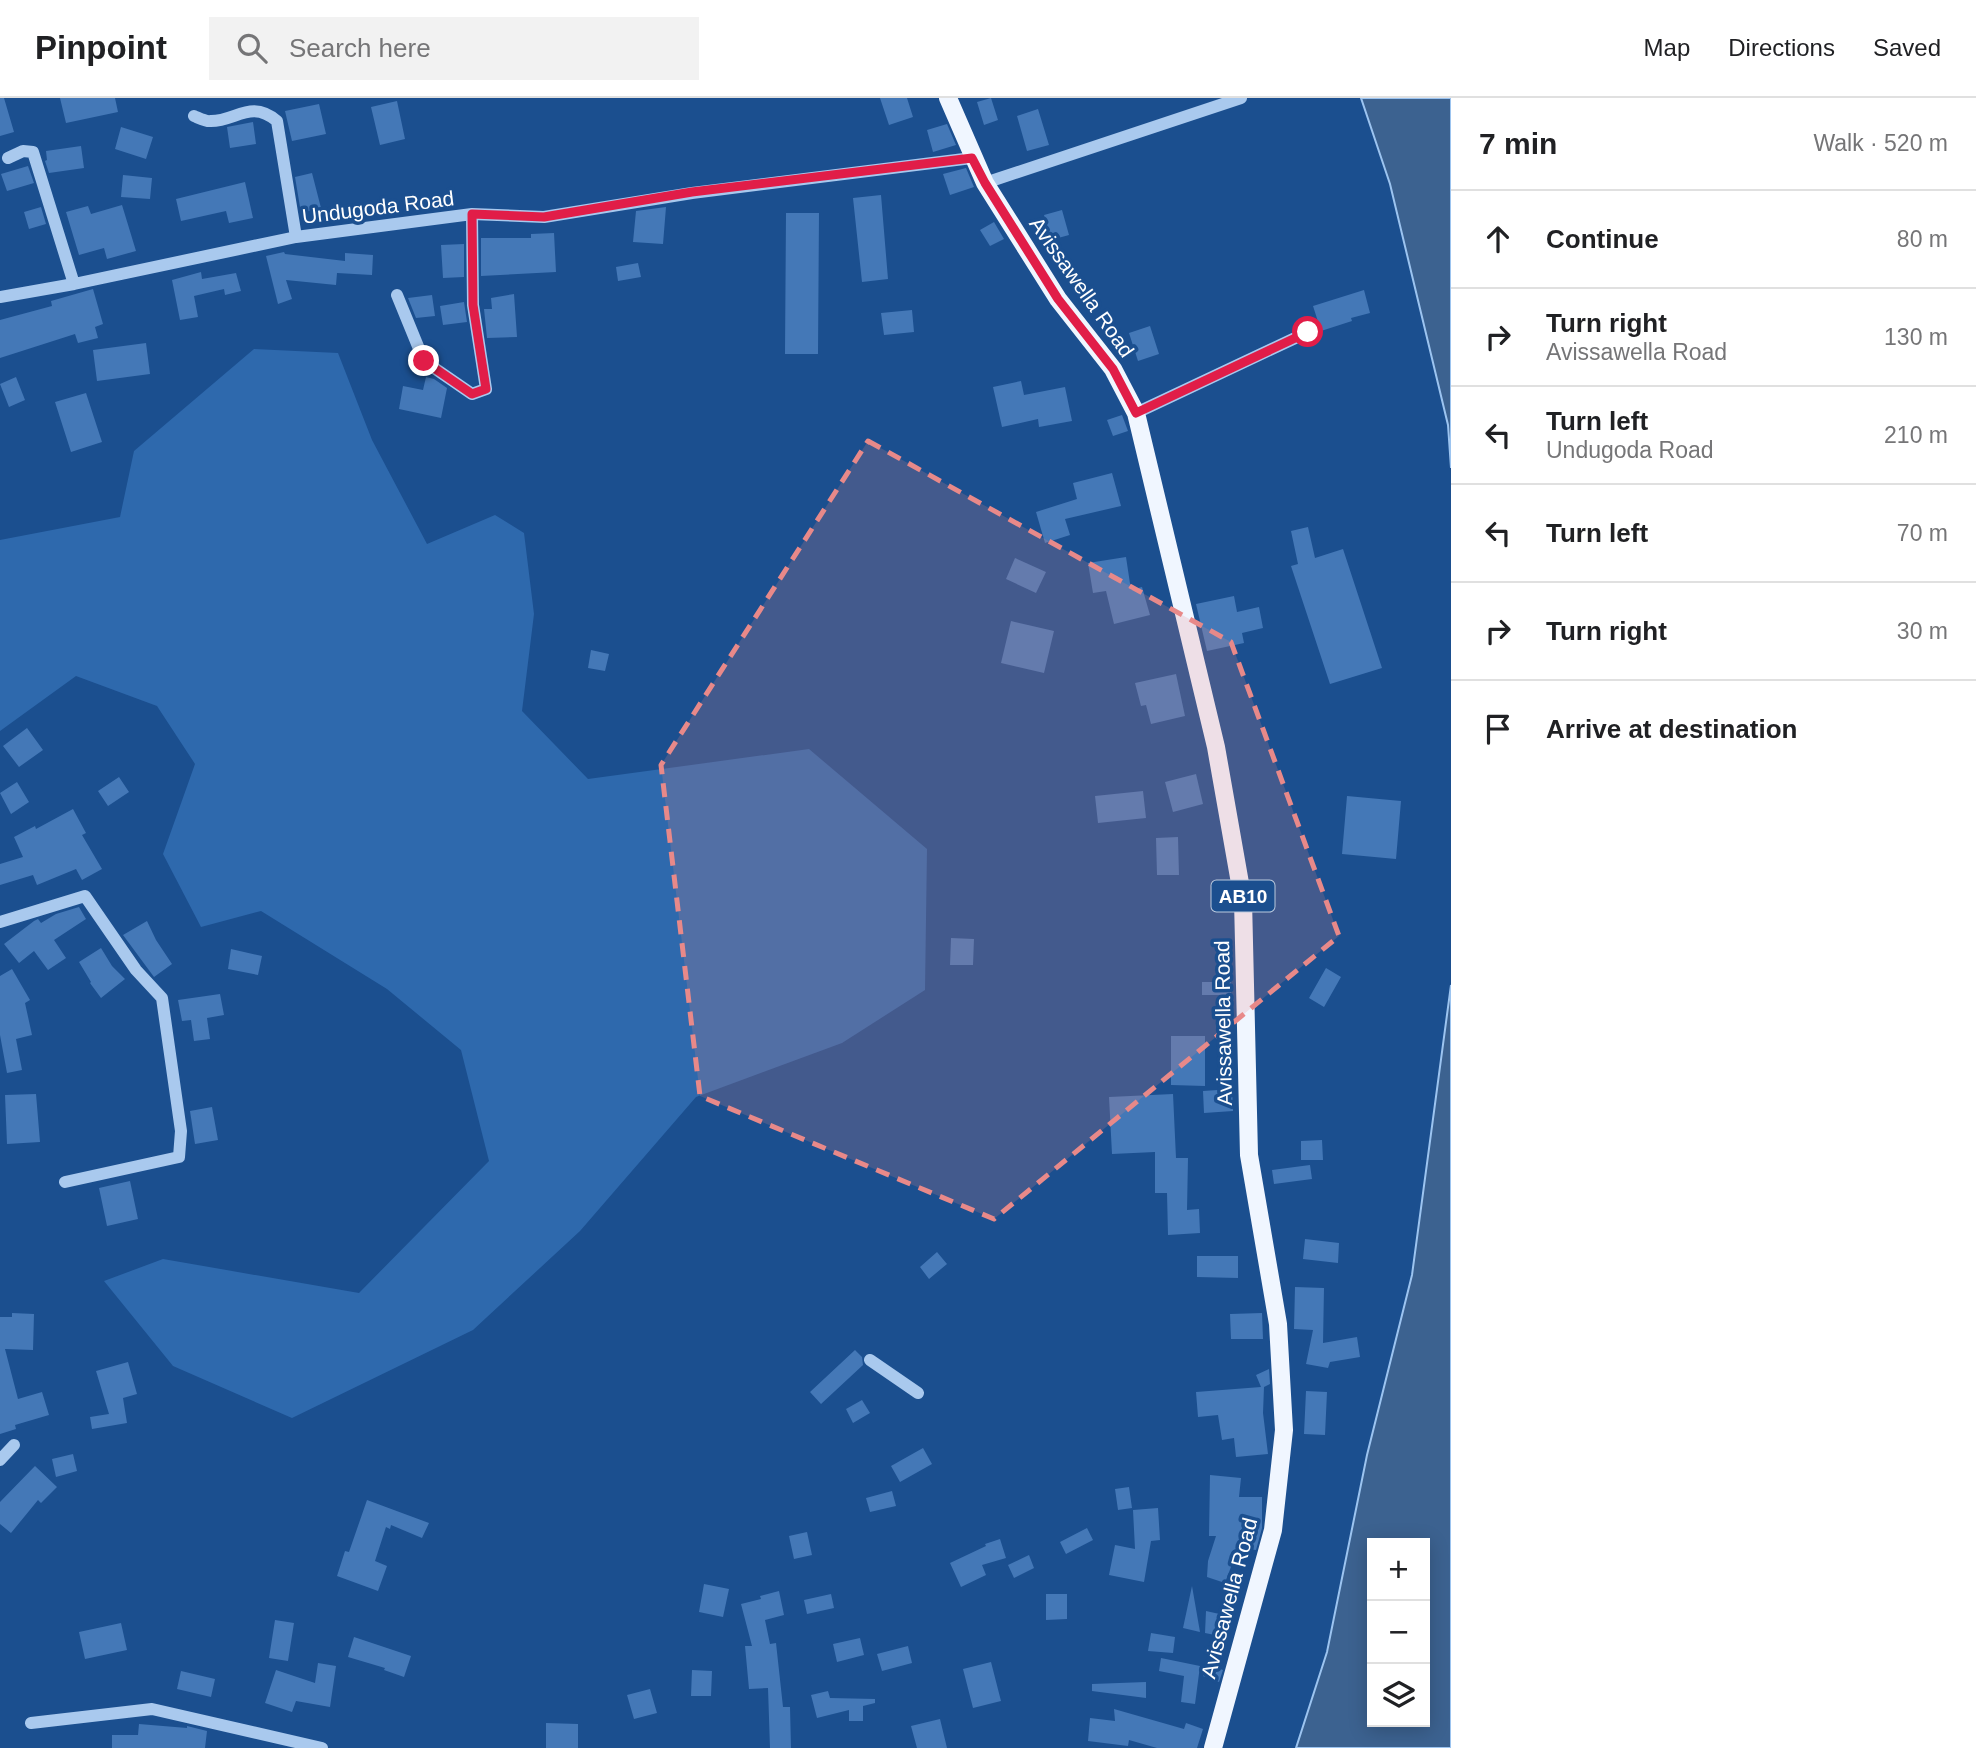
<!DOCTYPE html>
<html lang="en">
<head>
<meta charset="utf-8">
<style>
  :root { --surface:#fff; --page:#f2f2f2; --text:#202124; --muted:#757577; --line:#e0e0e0 }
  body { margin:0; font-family:Helvetica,sans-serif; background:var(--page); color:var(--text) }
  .controls { position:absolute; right:21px; bottom:21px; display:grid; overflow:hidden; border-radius:0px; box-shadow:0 4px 18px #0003 }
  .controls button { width:63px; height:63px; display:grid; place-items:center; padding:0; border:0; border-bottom:2px solid var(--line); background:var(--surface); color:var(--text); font:35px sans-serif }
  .stop { position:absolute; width:21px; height:21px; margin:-16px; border:5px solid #e11d48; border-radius:50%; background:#fff }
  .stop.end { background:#e11d48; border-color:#fff; box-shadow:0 2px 7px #0008 }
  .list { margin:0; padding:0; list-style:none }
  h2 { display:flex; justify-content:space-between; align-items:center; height:91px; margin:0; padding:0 28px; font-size:30px }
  h2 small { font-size:23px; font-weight:400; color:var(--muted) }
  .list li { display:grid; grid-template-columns:46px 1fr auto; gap:21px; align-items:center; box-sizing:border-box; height:98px; padding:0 28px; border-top:2px solid var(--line) }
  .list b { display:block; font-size:26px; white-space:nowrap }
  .list p { margin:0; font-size:23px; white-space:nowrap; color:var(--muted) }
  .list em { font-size:23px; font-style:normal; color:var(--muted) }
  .icon { flex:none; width:38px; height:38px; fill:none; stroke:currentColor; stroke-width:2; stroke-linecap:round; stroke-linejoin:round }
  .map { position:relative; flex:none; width:1451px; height:1650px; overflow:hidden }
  header { display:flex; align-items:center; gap:42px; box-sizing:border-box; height:98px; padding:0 35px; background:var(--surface); border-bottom:2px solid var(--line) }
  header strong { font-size:33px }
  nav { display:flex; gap:38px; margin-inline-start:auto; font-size:24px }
  .search { width:490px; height:63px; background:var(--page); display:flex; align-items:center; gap:18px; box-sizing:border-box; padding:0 24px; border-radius:0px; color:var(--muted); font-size:26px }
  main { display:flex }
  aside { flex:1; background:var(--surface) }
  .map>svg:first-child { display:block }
  .green { fill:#2e69ad }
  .water { fill:#3c6290; stroke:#9cc4f0; stroke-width:2; fill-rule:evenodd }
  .building { fill:#4478b7 }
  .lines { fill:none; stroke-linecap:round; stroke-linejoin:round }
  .minor { stroke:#a9c9ee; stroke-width:12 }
  .major { stroke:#f0f6ff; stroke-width:18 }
  .route { stroke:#e11d48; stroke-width:9 }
  .marked { fill:#e88989; fill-opacity:0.2; stroke:#e88989; stroke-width:5; stroke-dasharray:14 9; stroke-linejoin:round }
  .labels { text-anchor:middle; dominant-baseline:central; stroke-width:7; stroke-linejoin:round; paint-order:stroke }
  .shield { fill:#1b4f8f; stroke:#bbcadd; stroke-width:2 }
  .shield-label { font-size:19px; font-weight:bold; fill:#fff }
  .street-label { font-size:21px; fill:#fff; stroke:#1b4f8f }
</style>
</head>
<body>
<header>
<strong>Pinpoint</strong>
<div class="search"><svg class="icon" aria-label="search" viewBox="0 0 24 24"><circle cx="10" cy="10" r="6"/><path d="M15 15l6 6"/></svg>Search here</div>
<nav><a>Map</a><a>Directions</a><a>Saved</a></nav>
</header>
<main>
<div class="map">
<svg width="1451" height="1650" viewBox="0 0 1451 1650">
  <rect width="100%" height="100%" fill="#1b4f8f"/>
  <!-- green -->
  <path class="green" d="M254,251L338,255L372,342L427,446L495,417L524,435L534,516L522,613L588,681L809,651L927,751L925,892L842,945L696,999L580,1133L473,1232L292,1320L173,1268L104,1183L163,1161L359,1195L489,1063L461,952L387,891L261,813L201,829L163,756L195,666L157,608L76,578L0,633V442L120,419L134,353Z"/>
  <!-- water -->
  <path class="water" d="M1361,0H1451V370L1448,327L1390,86Z
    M1451,887V1650H1296L1327,1554L1367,1357L1412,1177ZM1425,1445V1624H1372V1445Z"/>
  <!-- building -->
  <path class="building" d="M0,0H4L14,34L0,38Z
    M60,0H115L118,14L66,25Z
    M880,0H907L913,19L889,27Z
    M991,0L998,22L984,27L977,4Z
    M397,3L405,41L380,47L371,9Z
    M319,6L326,36L292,43L285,13Z
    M1038,11L1049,47L1027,53L1017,18Z
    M253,24L256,46L230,50L227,29Z
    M947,26L956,47L933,54L927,32Z
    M121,29L153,39L146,61L115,51Z
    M81,48L84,70L49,75L45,63L47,62L46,53Z
    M28,68L34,85L7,93L1,76Z
    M966,70L974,89L950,97L943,76Z
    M312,75L321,110L301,115L295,79Z
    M123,77L152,80L150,101L121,99Z
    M245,84L253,120L229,125L226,113L181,123L176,101Z
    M881,97L888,181L862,184L853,100Z
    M122,107L136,153L107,161L104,150L79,157L66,114L88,108L91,116Z
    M41,109L46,126L29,131L24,114Z
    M666,109L663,146L633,144L636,113Z
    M1062,112L1069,137L1051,142L1044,117Z
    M786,115H819L818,256H785Z
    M994,124L1004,141L990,148L980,132Z
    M554,135L556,174L481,178V140H531V136Z
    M464,146V179L443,180L441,147Z
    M284,154L285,156L345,163V155L373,157L372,177L337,175L336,187L286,182L292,201L278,206L266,158Z
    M638,165L641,179L618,183L616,169Z
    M201,174L202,181L236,175L241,193L225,197L224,191L194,198L198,219L180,222L172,182Z
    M93,191L103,226L95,229L98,240L78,245L75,236L0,260V222L52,208L51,203Z
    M1364,192L1370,215L1351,220L1352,223L1321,233L1313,208Z
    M514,196L517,239L487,240L484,211H492L491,200Z
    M432,197L435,218L416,220L408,200Z
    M464,204L467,224L443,227L440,208Z
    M912,212L914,234L884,237L881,215Z
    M1150,228L1159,256L1138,263L1129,235Z
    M146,245L150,276L97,283L93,252Z
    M16,279L25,302L9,309L0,286Z
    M426,279L434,281L447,290L441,320L399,311L403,288L423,292Z
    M1021,283L1024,297L1065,289L1072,323L1039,329L1038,321L1002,329L993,289Z
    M86,295L102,344L71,354L55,304Z
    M1122,317L1128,333L1113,338L1107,322Z
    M1112,375L1121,408L1065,421L1070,437L1045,445L1036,414L1077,401L1073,385Z
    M1308,429L1315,460L1343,451L1382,570L1330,586L1291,468L1298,466L1291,433Z
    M1126,459L1131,492L1142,489L1150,517L1114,526L1106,493L1093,495L1088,465Z
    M1015,460L1046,474L1036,495L1006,481Z
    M1234,498L1237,514L1259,509L1263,530L1242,535L1244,545L1207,553L1196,506Z
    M1011,523L1054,533L1044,575L1001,565Z
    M591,552L609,556L605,573L588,570Z
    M1176,576L1185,618L1151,626L1146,607L1141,608L1135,585Z
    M27,630L43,652L19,669L3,648Z
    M1196,676L1203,706L1173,714L1165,684Z
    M119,679L129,694L108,708L98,693Z
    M17,684L29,704L11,716L0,695Z
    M1143,693L1146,720L1098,725L1095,698Z
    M1347,698L1401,703L1396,761L1342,756Z
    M73,711L86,735L82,737L102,771L82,782L76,771L37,787L33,777L0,787V766L23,759L14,739L35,728L36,731Z
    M1178,739L1179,777H1157L1156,740Z
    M79,809L86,821L54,842L66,860L48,872L34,853L19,865L4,846L34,823L38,821L41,825L56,816Z
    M147,823L156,842L172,866L154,879L123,837Z
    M951,840L974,841L973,867H950Z
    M101,850L112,868L125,881L101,900L90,885L91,884L79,864Z
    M231,851L262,858L258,877L228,871Z
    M1326,870L1341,879L1324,909L1309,900Z
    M12,871L30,902L25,905L32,937L16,941L22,972L7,975L0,937V878Z
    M1202,884H1231V897H1202Z
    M220,896L224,917L207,920L210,941L194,943L191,922L182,923L178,902Z
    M1171,938H1205V988L1171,987Z
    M1232,991L1233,1013L1204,1015L1203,993Z
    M36,996L40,1044L7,1046L5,997Z
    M1173,996L1176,1060H1188L1187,1112L1199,1111L1200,1135L1168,1137L1167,1095H1155V1054L1112,1056L1109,999Z
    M212,1009L218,1042L195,1046L190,1013Z
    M1322,1042L1323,1062H1301V1043Z
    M1310,1067L1312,1081L1274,1086L1272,1072Z
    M130,1083L138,1121L107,1128L99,1090Z
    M1305,1141L1339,1145L1338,1165L1303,1161Z
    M937,1154L947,1166L929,1181L920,1169Z
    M1197,1158H1238V1180L1197,1179Z
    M1295,1189L1324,1190L1323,1245L1357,1239L1360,1259L1330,1264L1328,1270L1306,1266L1313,1232L1294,1231Z
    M12,1215L34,1216L33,1252L5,1251L18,1301L42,1294L49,1317L15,1327L16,1331L0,1336V1219H12Z
    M1262,1215L1263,1241H1231L1230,1216Z
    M855,1252L862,1259L863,1267L821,1306L810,1294Z
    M128,1264L137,1296L123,1300L127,1325L92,1331L90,1319L109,1316L96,1273Z
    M1269,1271L1270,1286L1264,1289L1263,1315L1268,1356L1236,1359L1234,1340L1222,1342L1218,1317L1198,1319L1196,1294L1261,1289L1256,1277Z
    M1306,1293L1327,1294L1325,1337L1304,1336Z
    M862,1302L870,1315L853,1325L846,1311Z
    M923,1350L932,1366L900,1384L891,1368Z
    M73,1356L77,1373L56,1379L52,1361Z
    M35,1368L57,1389L41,1405L38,1402L11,1435L0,1426V1404Z
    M1210,1377L1241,1380L1239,1399H1262V1430L1256,1452L1238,1450L1225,1485L1207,1479L1208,1463L1216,1438H1209Z
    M1129,1389L1132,1410L1118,1412L1115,1391Z
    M892,1393L896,1408L870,1414L866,1400Z
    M367,1402L429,1425L422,1440L391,1427L390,1431L386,1429L375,1463L387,1468L378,1493L337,1478L345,1453L349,1454Z
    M1158,1410L1160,1442L1151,1443L1144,1484L1109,1477L1115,1447L1135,1451L1133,1412Z
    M1087,1430L1093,1442L1066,1456L1060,1444Z
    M807,1434L812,1457L794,1461L789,1438Z
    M1000,1441L1006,1460L982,1467L986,1477L961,1489L950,1465L986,1448L985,1446Z
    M1029,1457L1034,1470L1014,1480L1008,1467Z
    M704,1486L729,1491L723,1519L699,1514Z
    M1192,1488L1200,1534L1183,1530Z
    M779,1493L784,1517L765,1522L770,1546L776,1545L783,1609H790L791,1650H770L768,1590L749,1591L745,1548H752L741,1506L761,1501L760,1498Z
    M831,1496L834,1510L807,1516L804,1502Z
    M1046,1496H1067V1521L1046,1522Z
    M1206,1513L1224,1517L1220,1538L1205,1535Z
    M275,1522L294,1525L288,1563L269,1560Z
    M121,1525L127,1552L85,1561L79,1534Z
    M1151,1535L1175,1539L1173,1555L1148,1553Z
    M354,1539L411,1558L404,1579L384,1572L385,1570L348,1559Z
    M860,1540L864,1557L837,1564L833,1546Z
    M908,1548L912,1565L882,1573L877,1556Z
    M1161,1560L1200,1568L1195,1606L1181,1604L1184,1578L1159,1573Z
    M991,1564L1001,1603L973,1610L963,1571Z
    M318,1565L336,1568L330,1609L296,1603L292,1614L265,1605L276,1572L315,1585Z
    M1207,1566L1223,1572L1219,1584L1203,1578Z
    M692,1572L712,1573L711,1598H691Z
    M181,1573L215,1581L211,1599L177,1591Z
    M1146,1584V1600L1092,1593V1586Z
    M650,1591L657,1615L634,1621L627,1597Z
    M828,1593L830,1600L875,1601V1605L863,1608V1623H849V1612L817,1620L811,1597Z
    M1114,1611L1184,1631L1186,1625L1203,1631L1197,1650H1157L1129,1642L1128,1648L1088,1643L1090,1620L1115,1623Z
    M940,1621L947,1650H917L911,1628Z
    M546,1625L578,1626V1650H546Z
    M139,1626L187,1630V1628L207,1633L205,1650H112V1637H138Z"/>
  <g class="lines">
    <!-- minor -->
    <path class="minor" d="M194,18C199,20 206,24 211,23C236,23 251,1 277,23L296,139
      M8,60L23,53L33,54L74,186
      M985,85L1241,0
      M397,197L424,263L472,296L486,291L473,207L472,116
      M0,199L74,186L296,139L472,116L544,119L692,95L972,60
      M1136,315L1308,234
      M0,824L85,798L136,872L162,900L181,1033L179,1059L65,1084
      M870,1262L918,1295
      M0,1362L14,1347
      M31,1625L152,1611L322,1650"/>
    <!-- major -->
    <path class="major" d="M948,0L985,85L1058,201L1113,271L1136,315L1216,649L1243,802L1249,1057L1278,1226L1284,1332L1273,1432L1213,1650"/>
  </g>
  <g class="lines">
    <!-- route -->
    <path class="route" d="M424,263L472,296L486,291L473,207L472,116L544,119L692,94L972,60L985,85L1058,201L1113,271L1136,315L1308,234"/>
  </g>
  <!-- marked area -->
  <path class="marked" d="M868,343L1231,544L1339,838L994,1121L700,998L661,667Z"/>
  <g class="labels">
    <!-- shield labels -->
    <rect class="shield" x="1211.5" y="782.5" width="63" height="31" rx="5"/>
    <g class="shield-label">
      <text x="1243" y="798">AB10</text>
    </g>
    <!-- street labels -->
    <g class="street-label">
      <text transform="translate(378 109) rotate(-7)">Undugoda Road</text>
      <text transform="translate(1082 189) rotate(55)">Avissawella Road</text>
      <text transform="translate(1223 925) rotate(-91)">Avissawella Road</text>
      <text transform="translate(1229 1500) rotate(-75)">Avissawella Road</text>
    </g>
  </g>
</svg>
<div class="controls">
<button>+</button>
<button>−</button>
<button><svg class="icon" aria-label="layers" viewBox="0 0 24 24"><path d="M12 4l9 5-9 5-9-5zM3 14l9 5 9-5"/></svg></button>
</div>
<div class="stop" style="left:1308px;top:234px"></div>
<div class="stop end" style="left:424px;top:263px"></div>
</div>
<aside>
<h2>7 min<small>Walk · 520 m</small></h2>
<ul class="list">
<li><svg class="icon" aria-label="ahead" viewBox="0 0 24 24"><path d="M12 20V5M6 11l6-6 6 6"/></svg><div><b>Continue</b></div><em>80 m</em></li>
<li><svg class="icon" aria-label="right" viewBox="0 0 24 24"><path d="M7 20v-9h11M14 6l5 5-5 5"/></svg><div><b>Turn right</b><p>Avissawella Road</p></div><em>130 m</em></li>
<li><svg class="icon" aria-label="left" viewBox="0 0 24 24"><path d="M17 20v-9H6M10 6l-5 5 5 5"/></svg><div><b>Turn left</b><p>Undugoda Road</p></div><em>210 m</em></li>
<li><svg class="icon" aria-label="left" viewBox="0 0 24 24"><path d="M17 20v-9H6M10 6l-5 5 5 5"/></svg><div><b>Turn left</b></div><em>70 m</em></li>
<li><svg class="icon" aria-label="right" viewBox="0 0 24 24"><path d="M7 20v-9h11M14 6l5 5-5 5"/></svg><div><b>Turn right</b></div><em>30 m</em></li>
<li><svg class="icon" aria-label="arrive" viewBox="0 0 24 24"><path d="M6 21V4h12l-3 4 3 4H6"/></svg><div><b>Arrive at destination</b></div></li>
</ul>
</aside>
</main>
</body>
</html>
